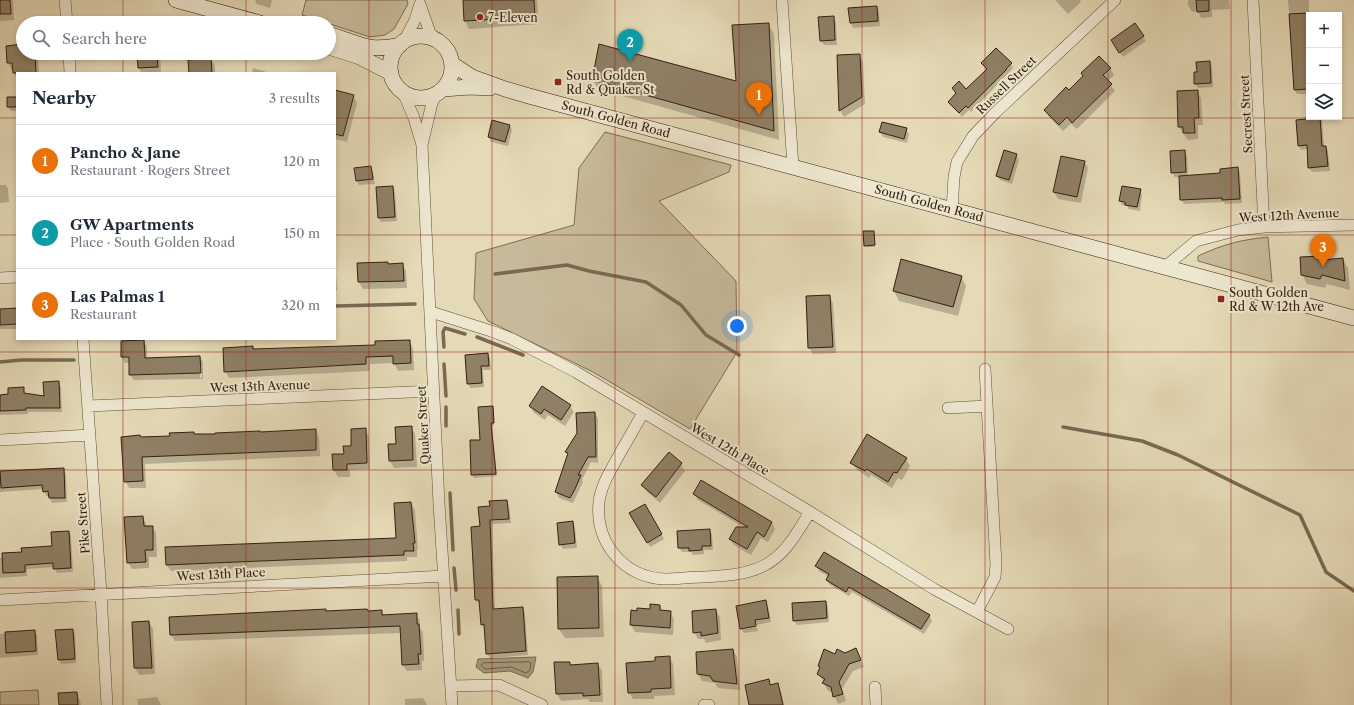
<!DOCTYPE html>
<html lang="en">
<head>
<meta charset="utf-8">
<style>
  :root { --surface:#fff; --page:#f2f2f3; --text:#1f2937; --muted:#747a83; --line:#e0e1e3; --accent:#b45309 }
  body { margin:0; font-family:"Libre Caslon Text",serif; background:var(--page); color:var(--text) }
  .controls { position:absolute; right:12px; top:12px; display:grid; overflow:hidden; border-radius:0px; box-shadow:0 2px 6px #0003 }
  .controls button { width:36px; height:36px; display:grid; place-items:center; padding:0; border:0; border-bottom:1px solid var(--line); background:var(--surface); color:var(--text); font:20px sans-serif }
  .you { position:absolute; left:737px; top:326px; width:14px; height:14px; margin:-10px; border:3px solid #fff; border-radius:50%; background:#1a73e8; box-shadow:0 0 0 6px #1a73e833 }
  .badge { display:grid; place-items:center; width:26px; height:26px; border-radius:50%; background:var(--accent); color:#fff; font-size:13px; font-weight:700 }
  .pin { position:absolute; translate:-50% -33px; filter:drop-shadow(0 1px 2px #0008) }
  .pin::after { content:''; position:absolute; top:21px; width:14px; height:12px; background:inherit; clip-path:polygon(0 0,100% 0,50% 100%) }
  .list { margin:0; padding:0; list-style:none }
  h2 { display:flex; justify-content:space-between; align-items:center; height:52px; margin:0; padding:0 16px; font-size:17px }
  h2 small { font-size:13px; font-weight:400; color:var(--muted) }
  .list li { display:grid; grid-template-columns:26px 1fr auto; gap:12px; align-items:center; box-sizing:border-box; height:72px; padding:0 16px; border-top:1px solid var(--line) }
  .list b { display:block; font-size:15px; white-space:nowrap }
  .list p { margin:0; font-size:13px; white-space:nowrap; color:var(--muted) }
  .list em { font-size:13px; font-style:normal; color:var(--muted) }
  .icon { flex:none; width:22px; height:22px; fill:none; stroke:currentColor; stroke-width:2; stroke-linecap:round; stroke-linejoin:round }
  .map { position:relative; flex:none; width:1354px; height:705px; overflow:hidden }
  .search { position:absolute; background:var(--surface); box-shadow:0 2px 6px #0003; left:16px; top:16px; width:320px; height:44px; display:flex; align-items:center; gap:10px; box-sizing:border-box; padding:0 14px; border-radius:22px; color:var(--muted); font-size:15px }
  .panel { position:absolute; background:var(--surface); box-shadow:0 2px 6px #0003; left:16px; top:72px; width:320px; height:268px; border-radius:0px }
  .map>svg:first-child { display:block }
  .green { fill:#c7ba9a; stroke:#7d6c54 }
  .water { fill:#a89a7e; stroke:#796952 }
  .shadow { fill:#0003; fill-rule:evenodd }
  .lines { fill:none; stroke-linecap:round; stroke-linejoin:round }
  .shore { stroke:#6e5c46; stroke-width:1 }
  .stream { stroke:#796952; stroke-width:3.5 }
  .building { fill:#908066; stroke:#331f0f }
  .street-casing { stroke:#604e39; stroke-width:12 }
  .secondary-casing { stroke:#331f0f; stroke-width:16 }
  .street { stroke:#eee7d0; stroke-width:11 }
  .secondary { stroke:#eee7d0; stroke-width:15 }
  .grid { fill:none; stroke:#8f2418; stroke-width:1; stroke-opacity:0.55 }
  .poi-dot { fill:#8f2418; stroke:#eee7d0; stroke-width:1.5 }
  .labels { text-anchor:middle; dominant-baseline:central; stroke-width:4; stroke-linejoin:round; paint-order:stroke }
  .poi-label { font-size:12px; fill:#331f0f; stroke:#eee7d0; text-anchor:start }
  .street-label { font-size:12px; fill:#331f0f; stroke:#eee7d0 }
</style>
</head>
<body>
<div class="map">
<svg width="1354" height="705" viewBox="0 0 1354 705">
  <rect width="100%" height="100%" fill="#e5dab7"/>
  <filter id="stains"><feTurbulence type="fractalNoise" baseFrequency=".005" numOctaves="4"/><feColorMatrix values="0 0 0 0 .2 0 0 0 0 .09 0 0 0 0 .02 0 0 0 .5 -.17"/></filter>
  <radialGradient id="worn" r=".72"><stop offset=".6" stop-color="#630" stop-opacity="0"/><stop offset="1" stop-color="#630" stop-opacity=".3"/></radialGradient>
  <!-- green -->
  <path class="green" d="M306,0H407L408,4L394,29L385,35L370,37L302,15Z
    M605,132L731,165L729,172L659,201L736,281L737,352L690,429L593,372L488,321L474,299L476,253L574,225L579,168Z
    M1268,237L1272,282L1198,261V256C1224,244 1240,240 1268,237Z
    M38,690L39,705H0V692Z"/>
  <!-- water -->
  <path class="water" d="M536,657L533,672L528,678L510,671L484,673L476,667L478,659Z"/>
  <!-- shadow -->
  <path class="shadow" d="M0,0H13L14,20L0,21Z
    M255,0H272L270,8L257,4Z
    M464,0H537L539,24L469,29L465,21Z
    M1055,0H1080L1081,2L1068,14Z
    M1188,0H1229L1230,9L1212,10V17L1201,18L1198,11L1192,12L1188,5Z
    M1288,0H1309V117H1322L1324,147H1326L1328,151L1330,171L1312,172L1309,167L1308,149L1301,150L1299,145L1307,120L1306,94H1297L1295,90Z
    M877,7L879,12L880,26L853,28L851,23L850,9Z
    M833,17L836,22L837,45H824L821,41L820,18Z
    M768,24L774,34L779,140L598,89L593,80L737,83Z
    M1135,24L1146,41L1123,57L1114,45Z
    M23,45V53H38L39,73H17V79L15,75L14,70H12L8,63Z
    M138,53H160L161,73H142L139,68Z
    M859,55L863,62L865,104L844,117L840,110Z
    M211,60L215,66V73H190Z
    M1210,62L1212,67L1213,87L1198,88L1195,84L1198,73Z
    M982,63L1011,64L1013,68L971,112L969,110L962,117L949,102L957,94L953,89L966,90L987,70Z
    M253,68L270,73H252Z
    M1110,68L1114,75L1108,81L1115,91L1077,129L1071,124L1063,131L1049,117L1045,110L1069,91Z
    M335,91L353,96L357,103L347,142L335,139Z
    M1197,91L1201,98L1203,125H1198V139L1188,140L1179,127Z
    M17,98V111H11L8,107Z
    M493,121L510,126L512,130L508,146L491,142L489,137Z
    M906,129L909,134L907,143L883,137L880,132Z
    M1184,151L1187,156L1188,176L1221,174L1238,168L1240,173L1242,203L1225,204L1224,202L1184,204L1181,199L1180,177H1175L1172,172Z
    M1016,155L1019,160L1012,184L1000,180L997,176Z
    M1084,161L1088,168L1081,203L1058,199L1054,192Z
    M371,167L373,171L375,184L359,185L357,181Z
    M0,185H6L8,189L9,202L0,203Z
    M393,187L395,192L397,221L381,222L379,217Z
    M1140,190L1142,195L1140,211L1129,209L1127,206L1122,205L1120,201Z
    M873,232L875,247H866L865,246Z
    M1321,257L1323,260L1343,259L1348,268L1350,290L1327,284L1325,288L1307,284L1302,274Z
    M902,260L961,276L966,286L958,316L899,301L894,291Z
    M358,264L388,265L402,264L406,271L407,288L363,289L359,282Z
    M335,271L336,274L337,290H335Z
    M829,296L833,303L836,353L813,354L809,347Z
    M17,308V329H0V309Z
    M122,339H139V341H144L147,347V359L200,357L203,362V379L134,380L130,375V363H125L122,357ZM199,361H201L202,378H200Z
    M409,341L413,348L414,370L398,371L394,363L370,364V371L229,378L225,371L253,347L255,350L376,346Z
    M488,354L490,359L491,370H483L484,387L470,388L468,383Z
    M58,382L61,387L62,412H28V414L0,415V396L9,395L23,388L26,395L45,397Z
    M530,406H570L574,412L565,426L548,415L545,420L534,413Z
    M492,407L494,410V425L492,426L497,476L474,478L472,475L471,441H481Z
    M595,413L598,419V463L591,462L582,480L583,482L573,503L559,498L556,492L568,456L566,452Z
    M411,427L415,434L417,467L394,468L390,461L389,445H397Z
    M316,430L319,437L320,456L145,464L146,488H129L125,481L141,438Z
    M365,430L369,436L370,469L350,470V477H338L334,470L333,455H345Z
    M906,459L910,466L902,480L898,478L892,488L871,475L869,478L856,469L852,463Z
    M681,464L685,471L660,503L647,492L643,486Z
    M63,469L66,474L67,502L52,503L49,496H46L43,489L0,492V473Z
    M702,482L772,523L775,529L768,542L761,538L751,555L734,545L730,539L745,528L698,500L694,494Z
    M507,501L509,506L511,523L492,524L495,610L522,608L525,613L528,655L490,658L487,654L485,629L482,624L480,604H479L476,600L481,527L491,507Z
    M411,503L415,510L418,549H417V557H407V561L171,571L167,565L166,548L397,539Z
    M644,505L664,539L650,547L631,513Z
    M143,517L147,527H152L156,533L157,557H149V568L132,569L128,562Z
    M572,522L575,527L577,548L563,549L560,544Z
    M709,530L712,534L713,550H704V554L693,555L691,552H682L679,548L678,532Z
    M69,532L71,536L73,572L57,573L54,567L27,569V576L0,578V558L53,547Z
    M816,566L929,615L932,621L924,634L852,592L849,596L830,585L827,580L829,577L819,571Z
    M597,577L602,586L604,637L565,638L559,629L558,578Z
    M765,601L768,606L771,622L756,625L758,631L744,633L741,629L737,607Z
    M826,602L828,607L829,622L797,625L794,620Z
    M660,606L662,611L670,612L674,619L673,635L635,632L631,625L632,612L651,610Z
    M326,610L327,612L381,611L385,616L416,614L420,621V628L423,632L424,661H422V670L407,671L403,665L401,633L175,641L171,635Z
    M716,611L720,617L721,640L706,643L704,639H698L694,632Z
    M133,622H149L153,629L155,674L139,675L135,668Z
    M72,630L75,634L76,663L61,664L59,659Z
    M34,631L37,635L38,655L0,658V661V634Z
    M733,650L737,657L740,690L718,688L715,683L702,681L698,674Z
    M845,654L859,656L864,667L853,671L842,689L846,701L838,704L833,693L827,690L824,682L818,674L835,656Z
    M669,657L673,664L675,695L654,696V699H633L629,692L656,662Z
    M569,663L571,666L598,664L602,671L603,702H590L588,699L561,701L557,694Z
    M768,680L771,686L777,684L781,691L784,705H750Z
    M76,693L80,700L81,705H60Z
    M157,697L161,705H138L137,699Z
    M423,698L427,705H405V699Z"/>
  <g class="lines">
    <!-- shore -->
    <path class="shore" d="M529,662L531,663L530,670L526,673L511,667L485,669L481,665L483,663Z"/>
    <!-- stream -->
    <path class="stream" d="M495,274L567,265L589,271L646,282L681,305L706,335L739,355
      M335,306L415,304
      M477,337L523,355
      M444,347L443,332L445,328L465,334
      M0,362L21,360H74
      M444,364L446,396
      M446,407V426
      M1063,427L1142,441L1178,455L1300,515L1326,572L1354,591
      M450,493L453,550
      M454,568L456,590
      M458,610L459,634"/>
  </g>
  <!-- building -->
  <path class="building" d="M0,0H10L11,14H0Z
    M463,0H534L535,17L464,21Z
    M1196,0H1209V11L1197,12Z
    M877,6L878,21L850,23L848,8Z
    M1308,13L1309,89L1294,90L1289,14Z
    M834,16L835,40L820,41L818,17Z
    M769,23L774,131L592,80L599,44L736,81L732,25Z
    M1135,23L1144,36L1119,53L1111,40Z
    M23,44V53H35L36,73H13L12,63H7L6,46Z
    M996,48L1012,63L1006,69V70L968,108L966,106L959,113L948,102L956,93L952,88L959,81L966,89L987,69L981,63Z
    M137,53H157L158,67L138,68Z
    M860,54L862,97L839,111L837,55Z
    M1099,56L1111,68L1103,75L1112,84L1072,123L1067,117L1059,125L1044,110L1066,87L1069,90L1083,76L1081,73Z
    M211,58L212,73H189L188,60Z
    M1210,61L1211,83L1194,84V72H1197L1196,62Z
    M335,90L354,95L343,136L335,134Z
    M1198,90L1199,118H1194L1195,133H1183V127H1178L1177,91Z
    M7,97H17V107H7Z
    M1306,117H1320L1322,146H1326L1328,166L1308,168L1307,145L1298,146L1296,120L1306,119Z
    M492,120L510,125L505,142L488,137Z
    M882,122L907,128L904,139L879,132Z
    M1004,150L1017,154L1009,180L996,176Z
    M1185,150L1186,172L1171,173L1170,151Z
    M1061,156L1085,161L1077,197L1053,192Z
    M371,166L373,179L356,181L354,168Z
    M1238,167L1240,199L1222,200V198L1180,200L1179,176L1220,173V169Z
    M393,186L395,217L378,218L376,187Z
    M1122,186L1141,189L1137,207L1125,205V202L1119,201Z
    M863,231H874L875,245L864,246Z
    M1321,256L1322,260L1343,258L1345,281L1322,275L1320,279L1301,275L1300,257Z
    M901,259L962,276L953,307L893,291Z
    M388,262V264L403,263L404,281L358,282L357,263Z
    M830,295L833,347L808,348L806,296Z
    M17,308V324L0,325V309Z
    M144,340L145,358L200,356L201,373L129,375V357H121V341Z
    M410,340L411,363L393,364V356L366,357V364L224,372L223,348L253,346V349L375,345V341Z
    M488,353L489,366H481L482,383L467,384L465,355Z
    M59,381L60,408H26V410L0,411V395L8,394V388L24,387V393L44,396L43,382Z
    M542,386L571,405L561,420L544,409L541,414L529,406Z
    M493,406L494,423H491L496,474L471,475L470,440H480L478,407Z
    M595,412L596,457H588L578,475H581L575,489L570,498L555,492L568,453L565,452L577,433L576,413Z
    M412,426L413,460L389,461L388,444H396L395,427Z
    M366,428L367,463L347,464V470H333L332,454H344L343,446H351V429Z
    M316,429V450L142,457L143,481L124,482L121,437L140,435L141,437L170,436L169,433L194,432V434H215V433L260,431V432Z
    M867,434L907,458L897,473L894,472L888,482L867,469L865,471L850,463Z
    M669,452L682,463L656,497L641,485Z
    M64,468L65,498H49L48,491L43,492L42,485L1,488L0,471Z
    M701,480L772,522L764,537L757,532L747,549L729,539L736,527H748L693,494Z
    M507,500L509,519L490,520L493,609L523,607L526,651L486,654L484,624L481,625L479,600H475L471,527L480,526L478,507L490,506L489,501Z
    M411,502L415,543H413L414,551H404V555L166,565L165,547L396,538L394,503Z
    M645,504L662,534L647,543L629,513Z
    M143,516L144,526H153V550H145L146,562L127,563L124,517Z
    M573,521L575,543L559,545L557,523Z
    M710,529L711,546H702V550L689,551V548H678L677,531Z
    M69,531L71,568L53,569V563L25,565V572L3,573L2,553L22,552L21,548L52,546L51,532Z
    M824,552L930,615L921,629L849,587L846,592L826,580L829,574L815,566Z
    M598,576L599,628L558,629L557,577Z
    M766,600L769,618L755,620L756,626L740,629L736,606Z
    M826,601L827,618L793,621L792,603Z
    M650,604L660,605V610L671,611L670,628L630,625L631,610L637,611V608L650,609Z
    M326,609V611L367,609L368,611L382,610V615L417,613V624H419L421,654H418L419,664L402,665L400,626L170,635L169,617Z
    M716,609L718,633L701,636V632L693,633L692,611Z
    M149,621L152,668H134L132,622Z
    M73,629L75,659L58,660L55,630Z
    M35,630L36,651L6,653L5,632Z
    M856,648L861,660L849,664L839,682L843,694L833,697L831,687L822,683L825,679L817,674L820,667L818,666L824,649L835,654L837,649L845,653Z
    M733,649L737,684L713,681L710,676L697,674L696,652Z
    M670,656L671,688L651,689V692L628,693L626,663L655,661V657Z
    M554,662H570V665L598,663L600,695L583,696V693L556,694Z
    M769,679L770,685L778,683L783,705H749L745,685Z
    M77,692L78,705H59L58,693Z"/>
  <g class="lines">
    <!-- street casing -->
    <g class="street-casing">
      <path id="street" d="M65,0L67,23
        M782,0L793,167
        M1253,0L1264,227
        M404,41L415,20L420,4L430,33L437,40
        M69,53L70,73
        M403,92L414,118L422,145L432,103L437,93
        M422,145L439,504L452,705
        M952,210L954,177L957,162L973,136L995,113L1115,0
        M1165,267L1196,241L1238,230L1264,227L1354,225
        M0,278L17,277
        M431,312L491,331L512,339L576,372L810,512L934,589L1008,629
        M83,339L101,594L107,705
        M88,406L434,391
        M948,408L987,406
        M643,413C635,427 627,441 619,455C611,470 601,485 599,502C595,542 623,577 664,579C677,579 691,577 704,577C723,576 745,575 763,566C786,555 797,532 810,512
        M0,440L90,435
        M0,600L444,576
        M977,612L995,577L996,564L985,369
        M451,686L499,685L542,705
        M875,687L876,705
        M704,705H709"/>
    </g>
    <!-- secondary casing -->
    <g class="secondary-casing">
      <path id="secondary" d="M176,0L260,23
        M329,35L335,36C362,45 371,52 400,45
        M390 67a31 31 0 1 1 62 0a31 31 0 1 1-62 0Z
        M329,47L360,57L391,73
        M452,64L472,77L505,89L529,96L1354,318
        M443,89L470,87L490,88"/>
    </g>
    <!-- street -->
    <use href="#street" class="street"/>
    <!-- secondary -->
    <use href="#secondary" class="secondary"/>
  </g>
  <!-- grid -->
  <path class="grid" d="M123,0V23M246,0V23M369,0V705M492,0V705M615,0V705M739,0V705M862,0V705M985,0V705M1108,0V705M1231,0V705M123,53V73M246,53V73M0,118H17M335,118H1354M0,235H17M335,235H1354M123,339V705M246,339V705M0,352H1354M0,470H1354M0,588H1354"/>
  <!-- markers -->
  <g class="poi-dot">
    <circle cx="480" cy="17" r="4"/>
    <rect x="554" y="78" width="8" height="8" rx="2"/>
    <rect x="1217" y="295" width="8" height="8" rx="2"/>
  </g>
  <g class="labels">
    <!-- poi labels -->
    <g class="poi-label">
      <text x="488" y="17">7-Eleven</text>
      <text x="566" y="75">South Golden<tspan x="566" dy="14">Rd &amp; Quaker St</tspan></text>
      <text x="1229" y="292">South Golden<tspan x="1229" dy="14">Rd &amp; W 12th Ave</tspan></text>
    </g>
    <!-- street labels -->
    <g class="street-label">
      <text transform="translate(1006 85) rotate(-44)">Russell Street</text>
      <text transform="translate(1246 114) rotate(-93)">Secrest Street</text>
      <text transform="translate(616 119) rotate(15)">South Golden Road</text>
      <text transform="translate(929 203) rotate(15)">South Golden Road</text>
      <text transform="translate(1289 215) rotate(-3)">West 12th Avenue</text>
      <text transform="translate(260 386) rotate(-2)">West 13th Avenue</text>
      <text transform="translate(423 425) rotate(-93)">Quaker Street</text>
      <text transform="translate(730 449) rotate(31)">West 12th Place</text>
      <text transform="translate(83 523) rotate(-94)">Pike Street</text>
      <text transform="translate(221 574) rotate(-3)">West 13th Place</text>
    </g>
  </g>
  <rect width="100%" height="100%" filter="url(#stains)"/>
  <rect width="100%" height="100%" fill="url(#worn)"/>
</svg>
<div class="controls">
<button>+</button>
<button>−</button>
<button><svg class="icon" aria-label="layers" viewBox="0 0 24 24"><path d="M12 4l9 5-9 5-9-5zM3 14l9 5 9-5"/></svg></button>
</div>
<div class="you"></div>
<div class="pin badge" style="left:759px;top:115px;background:#e8710a">1</div>
<div class="pin badge" style="left:630px;top:62px;background:#0f9aa8">2</div>
<div class="pin badge" style="left:1323px;top:267px;background:#e8710a">3</div>
<div class="search"><svg class="icon" aria-label="search" viewBox="0 0 24 24"><circle cx="10" cy="10" r="6"/><path d="M15 15l6 6"/></svg>Search here</div>
<section class="panel">
<h2>Nearby<small>3 results</small></h2>
<ul class="list">
<li><span class="badge" style="background:#e8710a">1</span><div><b>Pancho &amp; Jane</b><p>Restaurant · Rogers Street</p></div><em>120 m</em></li>
<li><span class="badge" style="background:#0f9aa8">2</span><div><b>GW Apartments</b><p>Place · South Golden Road</p></div><em>150 m</em></li>
<li><span class="badge" style="background:#e8710a">3</span><div><b>Las Palmas 1</b><p>Restaurant</p></div><em>320 m</em></li>
</ul>
</section>
</div>
</body>
</html>
